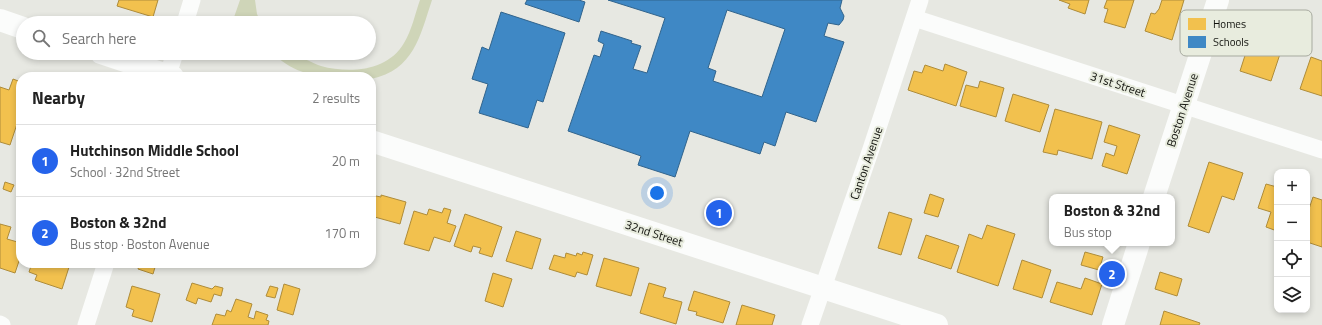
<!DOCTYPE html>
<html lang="en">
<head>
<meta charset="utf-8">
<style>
  :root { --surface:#fff; --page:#f6f6f6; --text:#222; --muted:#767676; --line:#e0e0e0; --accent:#2563eb }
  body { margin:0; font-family:"Titillium Web",sans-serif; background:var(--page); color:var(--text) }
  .controls { position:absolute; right:12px; bottom:12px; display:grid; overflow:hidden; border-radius:8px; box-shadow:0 2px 6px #0003 }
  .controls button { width:36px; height:36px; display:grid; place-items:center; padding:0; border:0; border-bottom:1px solid var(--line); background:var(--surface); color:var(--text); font:20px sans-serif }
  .you { position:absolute; left:657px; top:193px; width:14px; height:14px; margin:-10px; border:3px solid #fff; border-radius:50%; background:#1a73e8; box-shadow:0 0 0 6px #1a73e833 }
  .badge { display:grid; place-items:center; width:26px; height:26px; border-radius:50%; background:var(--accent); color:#fff; font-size:13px; font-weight:700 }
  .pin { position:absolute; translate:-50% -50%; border:2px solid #fff; box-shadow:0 1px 4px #0006 }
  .popup { position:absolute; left:1049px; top:194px; width:126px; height:52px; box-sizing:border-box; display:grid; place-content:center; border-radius:8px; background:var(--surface); filter:drop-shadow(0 1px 3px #0005); font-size:13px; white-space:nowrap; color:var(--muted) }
  .popup b { font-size:15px; color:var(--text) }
  .popup::after { content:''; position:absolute; left:50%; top:100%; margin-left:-8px; border:8px solid transparent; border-top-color:var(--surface) }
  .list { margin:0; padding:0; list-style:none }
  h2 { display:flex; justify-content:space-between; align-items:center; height:52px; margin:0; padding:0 16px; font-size:17px }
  h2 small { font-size:13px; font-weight:400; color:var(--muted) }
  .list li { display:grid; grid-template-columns:26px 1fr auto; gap:12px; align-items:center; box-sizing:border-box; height:72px; padding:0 16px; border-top:1px solid var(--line) }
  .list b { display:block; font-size:15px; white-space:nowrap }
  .list p { margin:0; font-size:13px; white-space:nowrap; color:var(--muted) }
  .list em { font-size:13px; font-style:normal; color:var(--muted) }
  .icon { flex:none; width:22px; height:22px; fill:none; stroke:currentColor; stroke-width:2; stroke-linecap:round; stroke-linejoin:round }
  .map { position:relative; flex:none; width:1322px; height:325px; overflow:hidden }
  .search { position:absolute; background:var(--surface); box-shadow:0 2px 6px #0003; left:16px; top:16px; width:360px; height:44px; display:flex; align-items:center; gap:10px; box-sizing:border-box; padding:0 14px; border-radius:22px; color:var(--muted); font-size:15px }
  .panel { position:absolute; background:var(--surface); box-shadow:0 2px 6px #0003; left:16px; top:72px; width:360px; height:196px; border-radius:16px }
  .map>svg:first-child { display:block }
  .green { fill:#cfd5b8 }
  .homes { fill:#f2c14e; stroke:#ae8c3a }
  .schools { fill:#3f88c5; stroke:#31648d; fill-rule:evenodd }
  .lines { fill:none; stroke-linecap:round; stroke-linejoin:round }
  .street { stroke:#fbfcfb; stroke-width:17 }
  .secondary { stroke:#fbfcfb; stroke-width:22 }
  .labels { text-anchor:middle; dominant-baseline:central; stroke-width:4; stroke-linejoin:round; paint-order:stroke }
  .street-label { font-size:12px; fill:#0f100b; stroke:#e8ecde }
  .key { fill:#e8ecde; stroke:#a7aa9f; stroke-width:1 }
  .key-label { font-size:11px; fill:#0f100b }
</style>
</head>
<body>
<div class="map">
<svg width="1322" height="325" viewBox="0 0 1322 325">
  <rect width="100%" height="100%" fill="#e7e8e2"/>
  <!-- green -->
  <path class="green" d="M240,0H255L257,14L261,23H248L246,18L244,23H232Z
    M420,0H432C420,36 414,70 371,79V77C331,77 304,82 272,53C278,53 285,52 290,53C298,55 312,63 321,66C350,74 388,71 404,43C412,30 415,14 420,0Z"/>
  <!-- homes -->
  <path class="homes" d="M119,0H158L153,17L117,6Z
    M1059,0H1089L1085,14L1068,8L1070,4Z
    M1107,0H1134L1125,28L1104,22L1108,9L1104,8Z
    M1162,0H1184L1172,40L1145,31L1151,13L1155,14L1159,9Z
    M1254,14L1276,21L1270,40L1248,33Z
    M1250,40L1281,51L1271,81L1240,71Z
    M1311,57L1322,61V96L1300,89Z
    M945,64L967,72L956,106L908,90L914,71L922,73L925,65L943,71Z
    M13,79L21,82V112L10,145L0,142V87L9,90Z
    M980,81L1004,88L996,117L960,106L966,85L978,88Z
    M1013,94L1049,105L1040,132L1005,121Z
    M1055,109L1102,122L1092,159L1058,150L1057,155L1043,152Z
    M1109,125L1140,135L1127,174L1102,166L1106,153L1114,156L1117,146L1104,142Z
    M1209,162L1243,173L1234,200L1222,196L1209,233L1188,226Z
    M5,182L14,185L11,192L3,189Z
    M1266,184L1277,187V231L1266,227L1271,212L1258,208Z
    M930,194L944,199L938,217L924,213Z
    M371,195L381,197V195L406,202L400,224L371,216Z
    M1313,197L1322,200V247L1307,242V215Z
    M444,208L451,210L447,223L456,226L450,242L434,237L429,251L404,244L414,211L427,215L429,209L442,213Z
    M889,212L912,219L901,255L878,248Z
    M465,214L502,227L492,257L479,253L481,248L473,246L471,252L454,246Z
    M0,224L11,227L7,239L21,243V255L15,273L0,268Z
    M987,225L1015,234L998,286L957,272L969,234L982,239Z
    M516,231L541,239L532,269L506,261Z
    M926,235L959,246L951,269L918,258Z
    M583,252L593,255L587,275L577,272L575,277L549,269L554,255L565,258L566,253L576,256L577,253L582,255Z
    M1085,252L1103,257L1099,270L1081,265Z
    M604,258L639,268L631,296L596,286Z
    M1022,260L1051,270L1042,298L1013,289Z
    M32,263L70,264L62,289L35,280L37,275L29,272Z
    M140,263L156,264L153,274L138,269Z
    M1160,272L1182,279L1177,296L1155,289Z
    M493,273L512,279L503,307L485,301Z
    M1085,278L1102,284L1092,315L1050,302L1057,282L1081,289Z
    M192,283L212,289L215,286L223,288L221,296L214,294L211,302L198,298L196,304L186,300Z
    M649,283L666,288L663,297L682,302L676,324L640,313Z
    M284,284L300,289L293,315L277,310Z
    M132,286L160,294L152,322L132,316L134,310L126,307Z
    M270,286L278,288L275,298L266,296Z
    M694,291L730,302L723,323L696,315L697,312L688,310Z
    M236,299L252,304L248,317L254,319L256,311L268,315L266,320L269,321L268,325H212L216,314L225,316L227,310L231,312Z
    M742,305L775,315L772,325H736Z
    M1164,311L1200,323L1199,325H1160Z"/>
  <!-- schools -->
  <path class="schools" d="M527,0H579L585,2L579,22L525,4Z
    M608,0H842L840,8L844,16L843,20L839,25L828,23L824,36L844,42L816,122L786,112L775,146L764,142L760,154L690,131L675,177L638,165L641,156L568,131L594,55L600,57L604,44L598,41L601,31L632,41L631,43L641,46L633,69L647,73L665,18ZM727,10L785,29L762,97L713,81L716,71L708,68Z
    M501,12L565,33L543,102L537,100L528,128L479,113L488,84L472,79L482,47L489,50Z"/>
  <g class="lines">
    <!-- street -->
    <path class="street" d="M914,18L1322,150
      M185,23L192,0
      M167,77L175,53
      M0,324L2,325
      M86,325L106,263
      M810,325L871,149L920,0"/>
    <!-- secondary -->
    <path class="secondary" d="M0,20L23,28
      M101,53L173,77
      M371,141L937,325
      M1154,197L1218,0
      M1113,325L1139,243"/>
  </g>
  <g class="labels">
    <!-- street labels -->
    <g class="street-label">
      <text transform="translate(1118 84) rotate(18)">31st Street</text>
      <text transform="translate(1182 110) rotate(-72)">Boston Avenue</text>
      <text transform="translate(866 163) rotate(-71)">Canton Avenue</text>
      <text transform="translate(654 233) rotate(18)">32nd Street</text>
    </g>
  </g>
  <!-- legend -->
  <rect x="1180" y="10" width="132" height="46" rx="6" class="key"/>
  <rect x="1188" y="18" width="18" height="12" fill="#f2c14e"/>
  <rect x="1188" y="36" width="18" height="12" fill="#3f88c5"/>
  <g class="key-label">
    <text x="1213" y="28">Homes</text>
    <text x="1213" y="46">Schools</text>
  </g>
</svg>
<div class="controls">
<button>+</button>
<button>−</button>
<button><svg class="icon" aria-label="locate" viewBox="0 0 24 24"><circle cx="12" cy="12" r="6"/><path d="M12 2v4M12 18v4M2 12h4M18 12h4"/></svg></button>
<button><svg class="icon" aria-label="layers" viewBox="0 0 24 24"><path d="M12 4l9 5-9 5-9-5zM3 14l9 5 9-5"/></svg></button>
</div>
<div class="you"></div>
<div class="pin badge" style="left:719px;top:213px">1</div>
<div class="pin badge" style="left:1112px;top:274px">2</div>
<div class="popup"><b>Boston &amp; 32nd</b>Bus stop</div>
<div class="search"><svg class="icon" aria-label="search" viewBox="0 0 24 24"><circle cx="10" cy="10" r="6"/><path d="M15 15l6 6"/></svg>Search here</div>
<section class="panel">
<h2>Nearby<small>2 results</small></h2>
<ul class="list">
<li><span class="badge">1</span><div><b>Hutchinson Middle School</b><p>School · 32nd Street</p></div><em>20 m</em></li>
<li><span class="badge">2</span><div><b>Boston &amp; 32nd</b><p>Bus stop · Boston Avenue</p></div><em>170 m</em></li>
</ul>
</section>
</div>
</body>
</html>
